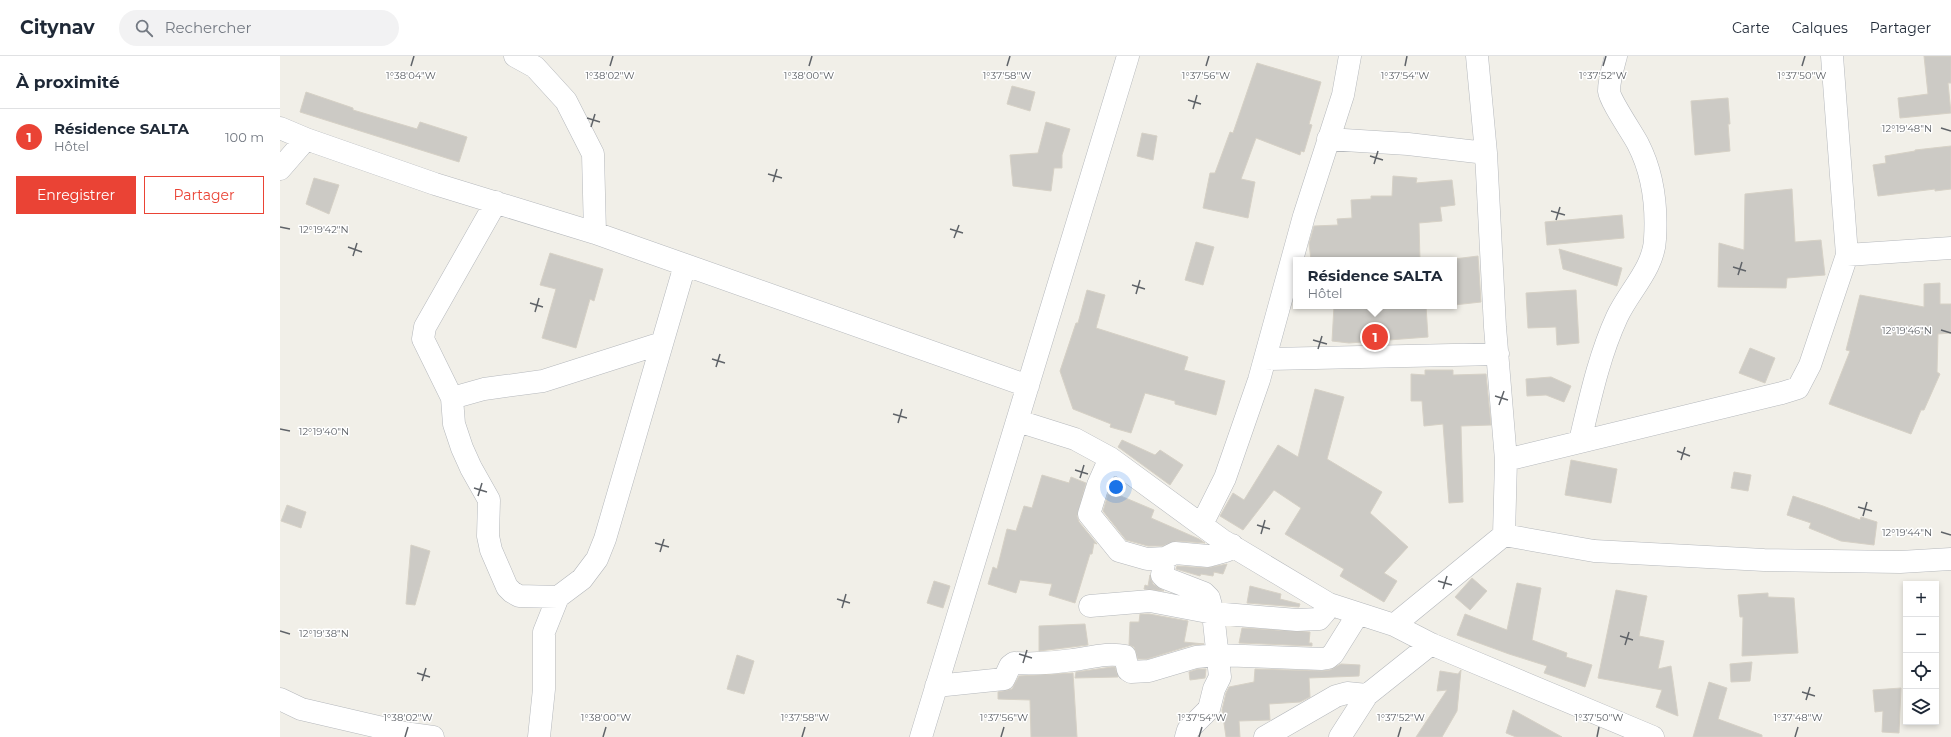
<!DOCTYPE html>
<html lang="fr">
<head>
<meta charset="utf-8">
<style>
  :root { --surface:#fff; --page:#f2f2f3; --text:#1f2937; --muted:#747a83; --line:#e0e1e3; --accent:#ea4335 }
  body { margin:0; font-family:Montserrat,sans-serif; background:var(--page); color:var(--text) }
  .controls { position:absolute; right:12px; bottom:12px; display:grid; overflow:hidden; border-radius:0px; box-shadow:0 2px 6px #0003 }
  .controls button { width:36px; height:36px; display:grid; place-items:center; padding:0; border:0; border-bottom:1px solid var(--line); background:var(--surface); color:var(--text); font:20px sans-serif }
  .you { position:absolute; left:836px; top:431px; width:14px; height:14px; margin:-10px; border:3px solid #fff; border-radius:50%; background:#1a73e8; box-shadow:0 0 0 6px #1a73e833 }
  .badge { display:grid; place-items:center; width:26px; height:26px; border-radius:50%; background:var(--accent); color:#fff; font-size:13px; font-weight:700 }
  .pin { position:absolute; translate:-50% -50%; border:2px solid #fff; box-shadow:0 1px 4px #0006 }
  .popup { position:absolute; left:1013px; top:201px; width:164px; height:52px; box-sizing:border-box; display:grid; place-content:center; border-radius:0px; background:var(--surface); filter:drop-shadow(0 1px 3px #0005); font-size:13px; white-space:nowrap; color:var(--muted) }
  .popup b { font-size:15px; color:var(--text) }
  .popup::after { content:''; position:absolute; left:50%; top:100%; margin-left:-8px; border:8px solid transparent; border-top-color:var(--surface) }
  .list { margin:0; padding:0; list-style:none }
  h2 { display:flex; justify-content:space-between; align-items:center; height:52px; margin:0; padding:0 16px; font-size:17px }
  h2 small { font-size:13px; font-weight:400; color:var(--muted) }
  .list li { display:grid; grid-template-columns:26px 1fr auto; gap:12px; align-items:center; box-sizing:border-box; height:56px; padding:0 16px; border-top:1px solid var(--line) }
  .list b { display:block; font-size:15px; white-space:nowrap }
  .list p { margin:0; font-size:13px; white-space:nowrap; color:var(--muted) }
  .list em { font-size:13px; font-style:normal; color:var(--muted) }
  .actions { display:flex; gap:8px; padding:12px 16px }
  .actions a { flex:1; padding:9px 0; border:1px solid var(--accent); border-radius:0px; text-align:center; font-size:14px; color:var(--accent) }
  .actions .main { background:var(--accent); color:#fff }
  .icon { flex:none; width:22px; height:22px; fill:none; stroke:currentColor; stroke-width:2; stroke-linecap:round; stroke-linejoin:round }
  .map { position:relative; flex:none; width:1671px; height:681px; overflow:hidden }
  header { display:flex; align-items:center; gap:24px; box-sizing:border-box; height:56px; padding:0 20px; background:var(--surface); border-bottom:1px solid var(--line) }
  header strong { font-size:19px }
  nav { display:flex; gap:22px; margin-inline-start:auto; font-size:14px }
  .search { width:280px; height:36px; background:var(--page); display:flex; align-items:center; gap:10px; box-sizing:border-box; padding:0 14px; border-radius:22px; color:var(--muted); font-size:15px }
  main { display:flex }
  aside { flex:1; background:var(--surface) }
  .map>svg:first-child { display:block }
  .building { fill:#cccac5; stroke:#d6d1c6 }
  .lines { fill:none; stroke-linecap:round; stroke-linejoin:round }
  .minor-casing { stroke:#b5b8bc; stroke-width:23 }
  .minor { stroke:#fff; stroke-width:22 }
  .ticks { fill:none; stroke:#5f6368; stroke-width:1.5 }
  .ticks-label { font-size:10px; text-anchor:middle; fill:#5f6368; stroke:#fff; stroke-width:3; stroke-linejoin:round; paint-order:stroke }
</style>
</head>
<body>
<header>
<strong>Citynav</strong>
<div class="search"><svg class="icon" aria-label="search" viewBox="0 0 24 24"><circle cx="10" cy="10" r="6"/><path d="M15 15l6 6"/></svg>Rechercher</div>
<nav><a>Carte</a><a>Calques</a><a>Partager</a></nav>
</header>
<main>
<aside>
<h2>À proximité<small></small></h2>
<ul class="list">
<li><span class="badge">1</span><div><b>Résidence SALTA</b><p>Hôtel</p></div><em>100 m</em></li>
</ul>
<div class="actions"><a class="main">Enregistrer</a><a>Partager</a></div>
</aside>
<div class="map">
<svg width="1671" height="681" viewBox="0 0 1671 681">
  <rect width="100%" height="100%" fill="#f1efe8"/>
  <!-- building -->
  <path class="building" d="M1644,0H1671V27H1668L1671,57L1620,62L1618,42L1648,38Z
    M977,7L1041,26L1029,68L1032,69L1024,96L1021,95L1020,99L976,82L961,123L975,126L968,162L923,152L930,117H935L950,76L953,77Z
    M732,30L755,36L750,55L727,48Z
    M26,36L73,52V54L137,73L140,66L187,81L179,106L20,56Z
    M1448,42L1450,68H1448L1450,95L1415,99L1411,45Z
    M766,66L790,73L782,99V112H774L771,135L733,130L730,99L758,97Z
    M862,77L877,80L873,104L857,100Z
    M1671,90V133L1655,135V133L1598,140L1593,109L1606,107L1605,100L1635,95V94Z
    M1113,120L1137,122L1136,127L1172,124L1175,149L1160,151L1162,165L1139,167L1140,204H1031L1029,188L1034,170L1058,169L1057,163L1072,162L1071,144L1091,143V140H1112Z
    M34,122L59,129L49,158L26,148Z
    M1512,133L1515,186L1541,184L1545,219L1507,222L1506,232L1438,231L1439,187L1464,194L1465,138Z
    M1342,159L1344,182L1267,189L1265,166Z
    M916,186L934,191L923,229L905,224Z
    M1279,193L1342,212L1337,230L1283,213Z
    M270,197L323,213L314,245L310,243L296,292L262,282L276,233L260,229Z
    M1198,200L1201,246L1174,249V203Z
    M1660,227V248H1671V277L1658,278L1657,316L1660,318L1644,354H1641L1631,378L1549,348L1570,295L1566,294L1580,239L1644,251V228Z
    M807,234L825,239L816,272L908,301L904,314L945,325L936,359L895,348V345L865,337L851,377L830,371L831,368L793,353L780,315L796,267H798Z
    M1296,234L1299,287L1277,289L1276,271L1248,272L1246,237Z
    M1054,250H1146L1148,281L1069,287L1052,285Z
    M1470,292L1495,302L1485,327L1459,317Z
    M1145,314H1173V319L1206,318L1211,369L1181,370L1183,446L1169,447L1163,368L1144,370L1142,345H1131V318L1145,319Z
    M1271,321L1291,330L1284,346L1266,339L1247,340L1246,323Z
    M1035,333L1064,341L1047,403L1102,436L1090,457L1128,491L1104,517L1117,525L1104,546L1060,520L1064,513L1005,478L1021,452L994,434L963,474L940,460L953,437L964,444L998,389L1018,401Z
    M842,384L875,399L880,394L903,409L890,429L838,391Z
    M1291,404L1337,413L1331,447L1285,439Z
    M1454,416L1471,419L1468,435L1451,432Z
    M762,419L789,427L791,421L806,427L797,460L799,466L817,488L814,487L812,498H810L795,547L769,539L772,528L740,524L736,537L708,528L713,511L717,513L727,473L736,475L744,450L752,452Z
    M829,435L874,454L871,462L919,483L925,487L896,485L882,490H868L846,484L823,455Z
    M1513,440L1543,450L1580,464L1581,461L1597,466L1594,489L1561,485L1529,472L1531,467L1507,459Z
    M7,449L26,456L21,472L1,465Z
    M131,489L150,495L135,549L126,548Z
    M947,508L943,518L934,516L933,520L921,518L920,520L896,513L897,510L927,512Z
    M870,519L873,528L884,535L864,533L865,529L868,530Z
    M1192,522L1207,535L1190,554L1175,541Z
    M654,525L670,530L663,552L647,547Z
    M1237,527L1261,532L1252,584L1287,597L1286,601L1312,609L1305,631L1264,617L1267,610L1229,598L1177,579L1185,558L1227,574Z
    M970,530L1001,538L1000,543L1020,548L1019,551L967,547Z
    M1336,534L1367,540L1359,580L1384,585L1378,613L1391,610L1398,660L1376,651L1382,634L1318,622Z
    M1488,537V541L1514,542L1518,597L1462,600L1463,561H1460L1458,539Z
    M860,558H869L908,565L904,586L924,588L912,589L867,603H858L854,591L849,589L850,566H859Z
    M805,568L808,589L759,595V570Z
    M962,572L1030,576L1029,587H1032V590L959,587Z
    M457,599L474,605L464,638L447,633Z
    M1472,606L1470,625L1451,626L1450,608Z
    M1061,608L1080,609L1079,620L1029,622L1030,641L1020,646L989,648L990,664L959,665L960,681H946L942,654L946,637L949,631L974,626L975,613L1042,615L1050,614Z
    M832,611H835L838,621L795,622L796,616Z
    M918,613H926L925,622L910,624L909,616Z
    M1181,614L1177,655L1162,681H1136L1167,634L1157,635L1160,615L1178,618Z
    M793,617L797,681H751L750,644L718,643V636L732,633L739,620Z
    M1429,626L1447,632L1438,663L1482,679V681H1413Z
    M1621,632L1619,677L1602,676L1603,655L1595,656L1593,634Z
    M1233,654L1282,681H1236L1226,677Z"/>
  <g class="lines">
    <!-- minor casing -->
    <g class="minor-casing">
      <path id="minor" d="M235,0L255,11L286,45L313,98L315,177
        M1197,0L1206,97L1215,271L1226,404L1224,479
        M0,72L26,83L155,128L315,177L748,330
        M1048,83L1128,88L1206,97
        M0,113L26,83
        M216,146L145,271L143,283L172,342L174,368L182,392L191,412L209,444L208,480L211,494L227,531L232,536L239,540L278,541
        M1567,199L1671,192
        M985,303L1218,298
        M172,342L204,333L263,325L382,287
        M738,365L795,383L830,402L942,484L1049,548L1114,569L1151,588L1373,681
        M1300,385C1310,343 1319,300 1337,261C1349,235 1374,212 1375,183C1377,151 1373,117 1358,88C1353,78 1330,45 1329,35C1329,24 1333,11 1336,0
        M830,402L818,429L809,458L839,495L867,503L885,502L895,497L928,500L946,495L952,489
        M1226,404L1502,337L1518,332L1530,309L1567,199L1552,0
        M922,468L945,422L979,324L1024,160L1063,39L1070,0
        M885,502L882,519L885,522L924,537L929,542L933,557L1017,564L1039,563L1045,556L1049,548
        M810,550L870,545L933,557L940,621L934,633L929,653L908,674L906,681
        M1114,569L1224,479L1314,495L1484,504L1620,506L1671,503
        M656,630L724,623L730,610L734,607C753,608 773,607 793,604C809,602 828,596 845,600L848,614L851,616L869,615L916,601L937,599L1042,603L1048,602L1053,598L1078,558
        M0,643L21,653L124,677L153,681
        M259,681L264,633V576L278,541L302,523L317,503L325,483L405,209
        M641,681L848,0
        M985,681L1056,640L1067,637L1087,639
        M1060,681L1087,639L1151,588"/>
    </g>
    <!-- minor -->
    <use href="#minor" class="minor"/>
  </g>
  <!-- ticks -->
  <path class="ticks" d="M131,10L134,0M330,10L333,0M529,10L532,0M727,10L730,0M926,10L929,0M1125,10L1127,0M1323,10L1326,0M1522,10L1525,0M908,44L921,48M913,53L917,39M307,62L320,66M311,71L315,58M1661,72L1671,75M1090,100L1103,104M1094,108L1098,95M488,118L502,122M493,126L497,113M1271,155L1285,159M1276,164L1280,151M0,171L10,173M670,173L683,177M674,182L679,169M68,191L82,196M73,200L77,187M1453,211L1466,215M1458,219L1462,206M852,229L865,233M856,238L860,224M250,247L263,251M255,256L259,242M1661,274L1671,277M1033,284L1047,288M1038,293L1042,280M432,303L445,307M436,311L440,298M1215,340L1228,344M1219,349L1224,335M613,358L627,362M618,367L622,353M0,373L10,375M1397,395L1410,400M1401,404L1405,391M795,414L808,418M800,422L804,409M194,432L207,436M198,440L202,427M1578,451L1592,455M1583,460L1587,446M977,469L990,473M1661,476L1671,479M981,478L985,464M375,487L389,491M380,496L384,483M1158,525L1172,529M1163,533L1167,520M557,543L570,547M562,552L566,538M0,575L10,578M1340,580L1353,584M1345,589L1349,576M739,598L752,602M743,607L747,594M137,617L150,621M142,625L146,612M1522,636L1535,640M1526,644L1530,631M125,681L128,671M323,681L326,671M522,681L525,671M721,681L724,671M919,681L922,671M1118,681L1121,671M1317,681L1319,671M1515,681L1518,671"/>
  <g class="ticks-label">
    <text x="131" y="23">1°38'04"W</text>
    <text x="330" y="23">1°38'02"W</text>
    <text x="529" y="23">1°38'00"W</text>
    <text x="727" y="23">1°37'58"W</text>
    <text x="926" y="23">1°37'56"W</text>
    <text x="1125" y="23">1°37'54"W</text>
    <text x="1323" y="23">1°37'52"W</text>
    <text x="1522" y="23">1°37'50"W</text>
    <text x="1627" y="76">12°19'48"N</text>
    <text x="44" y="177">12°19'42"N</text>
    <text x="1627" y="278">12°19'46"N</text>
    <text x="44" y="379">12°19'40"N</text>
    <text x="1627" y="480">12°19'44"N</text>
    <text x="44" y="581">12°19'38"N</text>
    <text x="128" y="665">1°38'02"W</text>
    <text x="326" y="665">1°38'00"W</text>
    <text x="525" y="665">1°37'58"W</text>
    <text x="724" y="665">1°37'56"W</text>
    <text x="922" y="665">1°37'54"W</text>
    <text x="1121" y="665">1°37'52"W</text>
    <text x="1319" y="665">1°37'50"W</text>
    <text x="1518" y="665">1°37'48"W</text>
  </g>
</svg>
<div class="controls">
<button>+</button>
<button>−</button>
<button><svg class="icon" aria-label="locate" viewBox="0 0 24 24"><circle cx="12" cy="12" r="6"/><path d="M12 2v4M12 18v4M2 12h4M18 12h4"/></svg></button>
<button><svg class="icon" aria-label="layers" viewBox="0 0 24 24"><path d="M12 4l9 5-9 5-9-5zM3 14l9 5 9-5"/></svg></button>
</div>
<div class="you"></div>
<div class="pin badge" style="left:1095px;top:281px">1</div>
<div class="popup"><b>Résidence SALTA</b>Hôtel</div>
</div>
</main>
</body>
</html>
